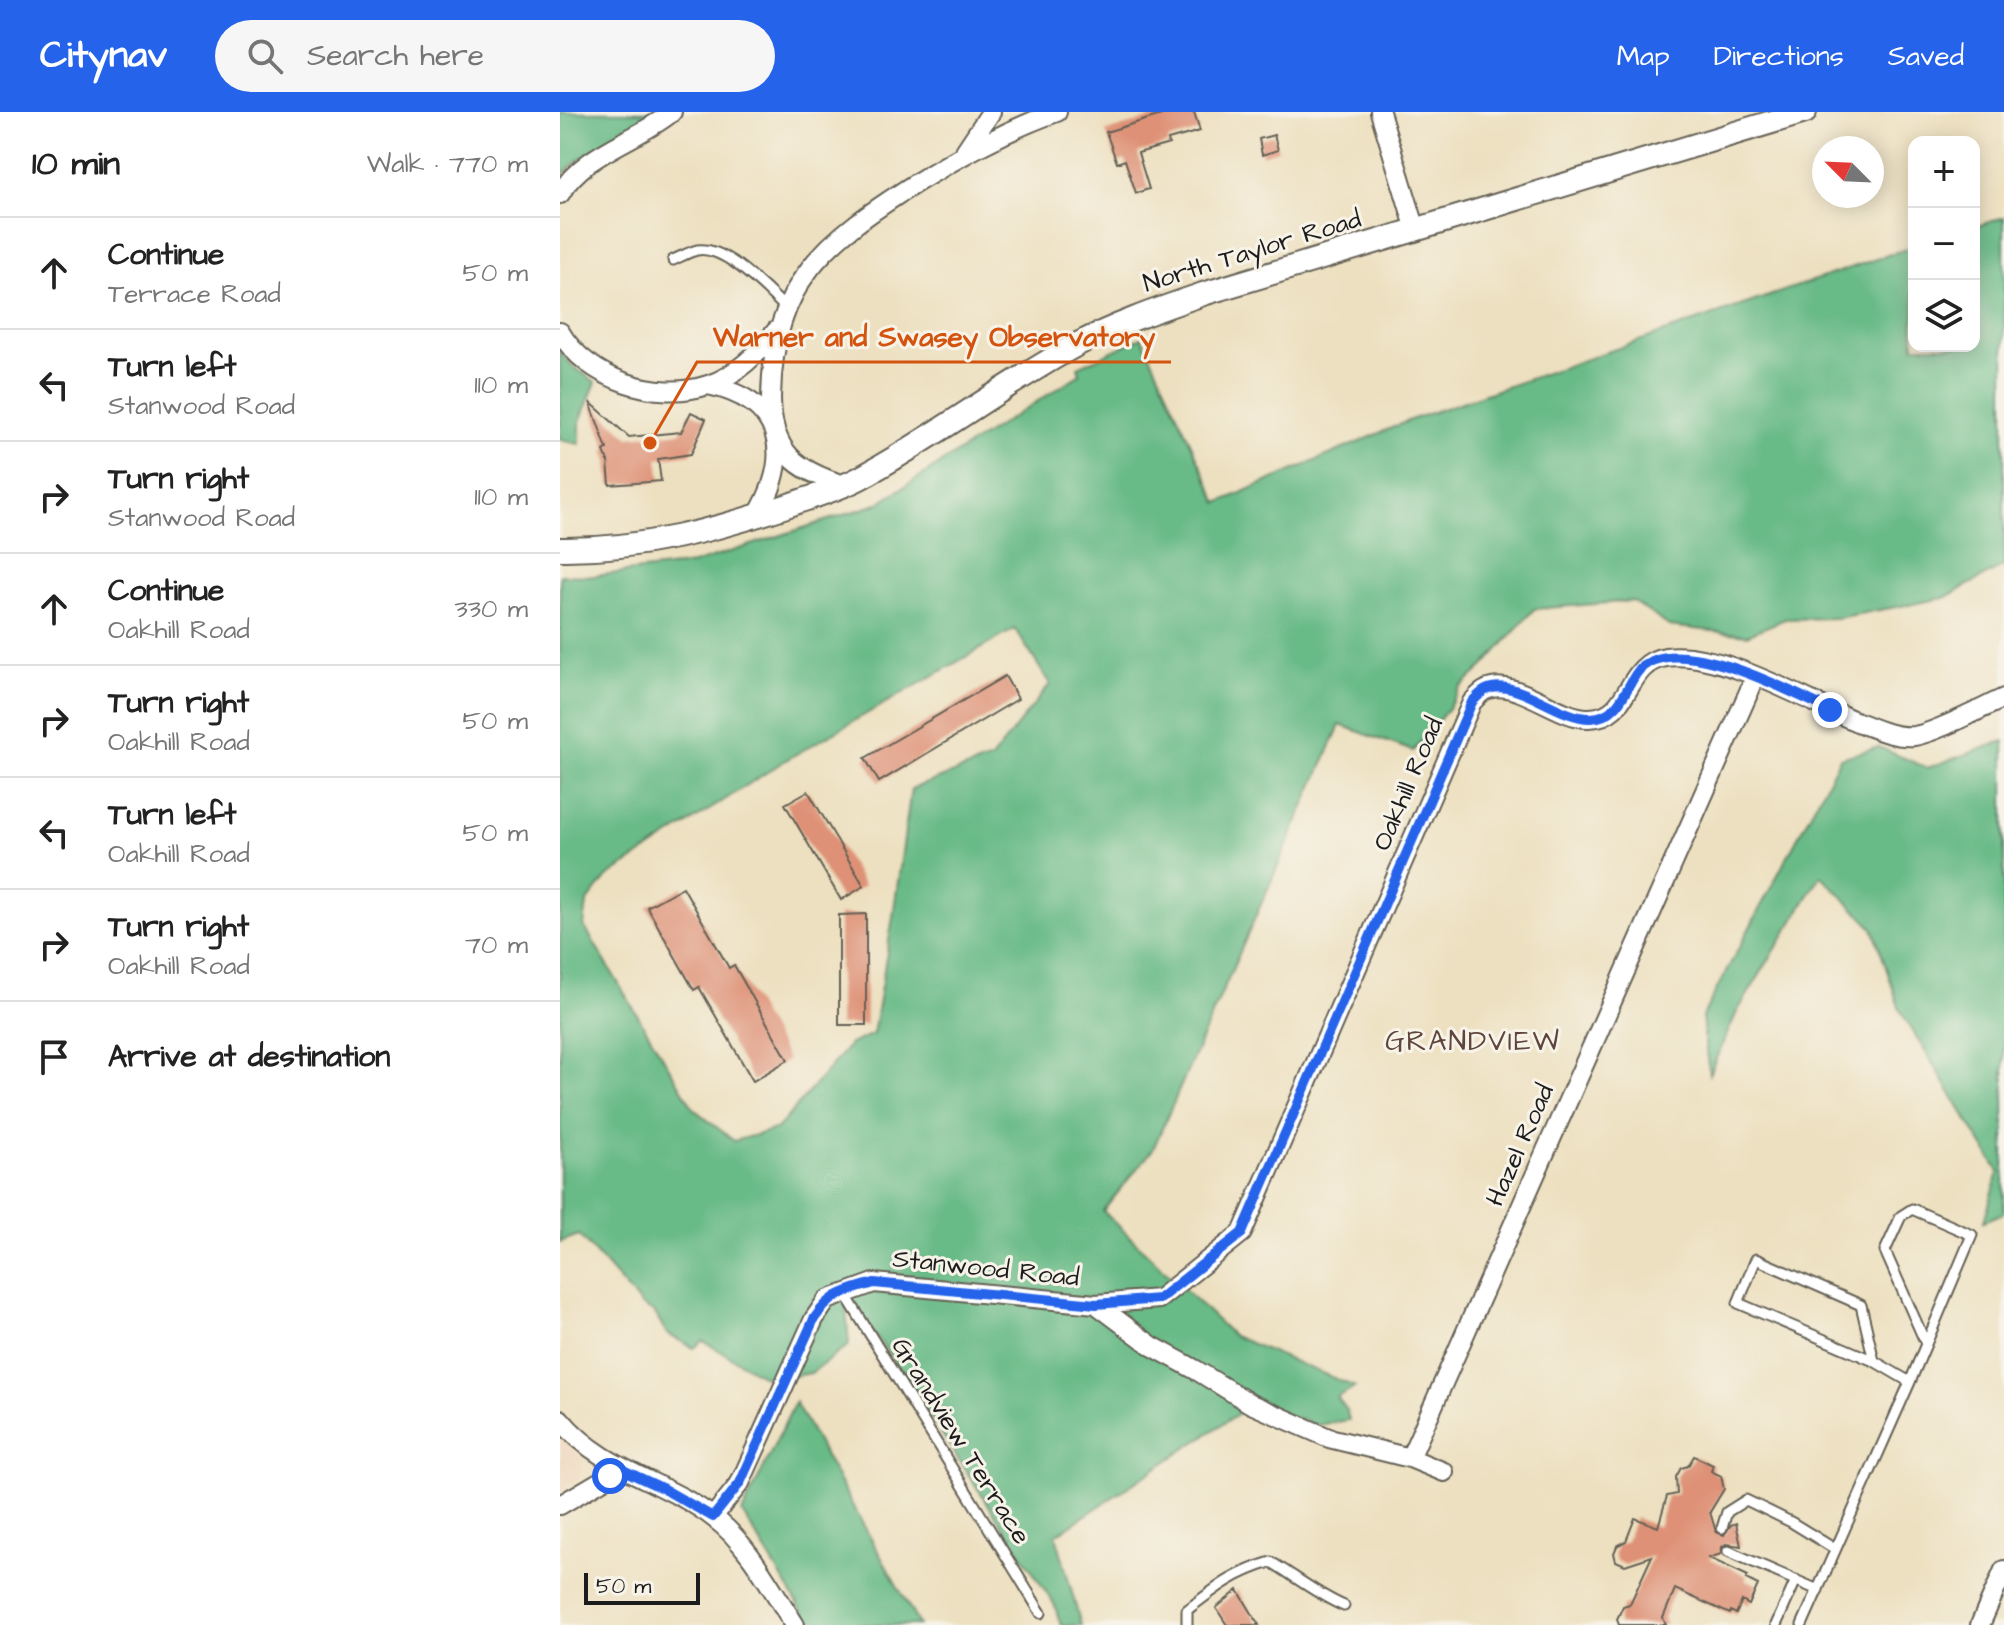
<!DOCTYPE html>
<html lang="en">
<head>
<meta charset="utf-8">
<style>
  :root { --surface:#fff; --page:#f6f6f6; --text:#222; --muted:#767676; --line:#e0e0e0; --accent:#2563eb }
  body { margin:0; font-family:"Architects Daughter",sans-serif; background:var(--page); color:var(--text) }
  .controls { position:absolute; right:24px; top:24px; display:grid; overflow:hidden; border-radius:16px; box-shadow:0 4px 20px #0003 }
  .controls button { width:72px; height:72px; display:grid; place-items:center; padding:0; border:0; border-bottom:2px solid var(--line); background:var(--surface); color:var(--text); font:40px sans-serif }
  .compass { position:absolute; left:1252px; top:24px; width:72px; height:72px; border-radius:50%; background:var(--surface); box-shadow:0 4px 20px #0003; rotate:294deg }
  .scale { position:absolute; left:24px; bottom:20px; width:116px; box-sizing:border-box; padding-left:8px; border:4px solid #1c1c1c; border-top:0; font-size:22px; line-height:28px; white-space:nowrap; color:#1c1c1c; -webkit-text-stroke:6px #f7f3e8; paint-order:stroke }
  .stop { position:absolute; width:24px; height:24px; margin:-18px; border:6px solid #2563eb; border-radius:50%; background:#fff }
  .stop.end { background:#2563eb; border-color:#fff; box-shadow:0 2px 8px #0008 }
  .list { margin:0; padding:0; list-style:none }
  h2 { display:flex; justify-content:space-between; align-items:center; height:104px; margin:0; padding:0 32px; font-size:34px }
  h2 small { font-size:26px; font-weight:400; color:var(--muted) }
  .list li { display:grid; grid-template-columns:52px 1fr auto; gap:24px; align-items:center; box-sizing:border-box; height:112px; padding:0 32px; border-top:2px solid var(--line) }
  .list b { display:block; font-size:30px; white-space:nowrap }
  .list p { margin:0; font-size:26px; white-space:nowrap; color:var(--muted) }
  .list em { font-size:26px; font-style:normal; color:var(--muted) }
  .icon { flex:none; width:44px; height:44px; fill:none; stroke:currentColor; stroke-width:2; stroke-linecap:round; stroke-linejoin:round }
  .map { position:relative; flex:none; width:1444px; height:1513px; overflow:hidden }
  header { display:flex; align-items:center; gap:48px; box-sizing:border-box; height:112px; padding:0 40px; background:var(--accent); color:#fff }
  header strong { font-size:38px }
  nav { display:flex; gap:44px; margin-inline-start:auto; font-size:28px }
  .search { width:560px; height:72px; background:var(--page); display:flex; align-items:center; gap:20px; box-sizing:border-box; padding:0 28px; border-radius:44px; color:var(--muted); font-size:30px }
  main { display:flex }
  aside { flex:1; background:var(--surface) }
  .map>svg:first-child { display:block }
  .built { fill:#efd6bc }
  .forest { fill:#68ba86; stroke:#426b51; stroke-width:2; fill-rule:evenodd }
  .building { fill:#de9176 }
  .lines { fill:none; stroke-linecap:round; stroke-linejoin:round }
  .service-casing { stroke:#656155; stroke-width:13 }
  .minor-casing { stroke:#656155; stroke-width:22 }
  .tertiary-casing { stroke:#656155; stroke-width:26 }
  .service { stroke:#fff; stroke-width:9 }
  .minor { stroke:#fff; stroke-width:18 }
  .tertiary { stroke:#fff; stroke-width:22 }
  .route { stroke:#2563eb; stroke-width:10 }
  .labels { text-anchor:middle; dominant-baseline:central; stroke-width:6; stroke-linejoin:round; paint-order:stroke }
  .street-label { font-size:26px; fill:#1c1c1c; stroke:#f7f3e8 }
  .neighbourhood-label { font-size:28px; letter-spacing:2px; fill:#60453c; stroke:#f7f3e8 }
  .leader { fill:none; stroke:#d4530e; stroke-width:3 }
  .callout-dot { fill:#d4530e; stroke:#f7f3e8; stroke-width:3 }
  .callout-label { font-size:28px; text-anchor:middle; font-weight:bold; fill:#d4530e; stroke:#f7f3e8; stroke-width:6; stroke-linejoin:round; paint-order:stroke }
</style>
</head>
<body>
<header>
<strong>Citynav</strong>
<div class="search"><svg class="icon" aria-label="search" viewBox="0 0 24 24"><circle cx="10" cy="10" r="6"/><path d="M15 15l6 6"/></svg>Search here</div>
<nav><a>Map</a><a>Directions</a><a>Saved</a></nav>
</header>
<main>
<aside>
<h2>10 min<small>Walk · 770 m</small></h2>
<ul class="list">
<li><svg class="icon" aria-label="ahead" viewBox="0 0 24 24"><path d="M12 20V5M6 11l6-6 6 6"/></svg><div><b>Continue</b><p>Terrace Road</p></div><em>50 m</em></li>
<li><svg class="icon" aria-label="left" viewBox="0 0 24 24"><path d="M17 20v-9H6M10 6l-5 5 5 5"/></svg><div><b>Turn left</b><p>Stanwood Road</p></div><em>110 m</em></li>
<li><svg class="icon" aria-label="right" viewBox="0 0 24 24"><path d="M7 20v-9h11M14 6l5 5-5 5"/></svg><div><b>Turn right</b><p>Stanwood Road</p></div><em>110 m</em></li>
<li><svg class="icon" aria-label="ahead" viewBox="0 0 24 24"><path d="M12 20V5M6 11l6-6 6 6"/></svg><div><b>Continue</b><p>Oakhill Road</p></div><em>330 m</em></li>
<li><svg class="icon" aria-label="right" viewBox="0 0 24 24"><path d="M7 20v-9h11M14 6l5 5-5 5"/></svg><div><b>Turn right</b><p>Oakhill Road</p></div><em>50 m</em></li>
<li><svg class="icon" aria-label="left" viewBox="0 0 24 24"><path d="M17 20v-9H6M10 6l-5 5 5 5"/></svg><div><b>Turn left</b><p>Oakhill Road</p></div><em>50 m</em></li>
<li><svg class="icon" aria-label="right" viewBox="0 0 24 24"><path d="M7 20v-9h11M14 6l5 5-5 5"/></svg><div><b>Turn right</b><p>Oakhill Road</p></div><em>70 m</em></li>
<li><svg class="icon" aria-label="arrive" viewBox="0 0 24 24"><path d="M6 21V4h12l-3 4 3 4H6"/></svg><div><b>Arrive at destination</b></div></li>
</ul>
</aside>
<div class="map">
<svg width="1444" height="1513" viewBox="0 0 1444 1513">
  <rect width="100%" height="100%" fill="#f7f3e8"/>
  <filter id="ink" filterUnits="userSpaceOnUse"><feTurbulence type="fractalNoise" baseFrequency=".0125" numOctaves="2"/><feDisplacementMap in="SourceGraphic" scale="16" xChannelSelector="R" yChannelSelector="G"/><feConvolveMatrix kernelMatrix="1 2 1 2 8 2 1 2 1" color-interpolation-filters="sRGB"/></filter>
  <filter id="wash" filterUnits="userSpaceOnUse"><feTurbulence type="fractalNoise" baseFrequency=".006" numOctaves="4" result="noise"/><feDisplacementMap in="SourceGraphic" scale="32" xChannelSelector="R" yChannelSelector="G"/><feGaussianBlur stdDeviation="1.8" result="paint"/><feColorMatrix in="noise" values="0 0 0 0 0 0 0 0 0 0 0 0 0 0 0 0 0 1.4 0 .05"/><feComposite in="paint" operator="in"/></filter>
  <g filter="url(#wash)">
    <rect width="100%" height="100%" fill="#ede0c0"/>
    <!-- built -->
    <path class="built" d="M0,1321L24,1348L19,1367L0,1379Z"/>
    <!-- forest -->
    <path class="forest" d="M0,0H97C67,26 27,33 0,66Z
      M1444,105V454L1384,486L1277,506L1225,507L1187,523L1109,514L1072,489L974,497L925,553L900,576L888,597L853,639L780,613L593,1037L543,1099L673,1224L795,1275L777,1285L786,1297L789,1308L758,1313L691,1293L496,1423L521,1513H501L494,1492L330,1244L285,1182L289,1233L251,1261L210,1268L143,1229L134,1236L107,1222L95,1201L81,1193L19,1123L0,1130V463L33,464L133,452L317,392L520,262L518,255L582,225L658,391L850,308L1354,134V234H1414V115ZM455,517L490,572L431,647L351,677L333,805L313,922L290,932L217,1017L174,1029L134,997L24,814L27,791L47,765L224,649Z
      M0,239L11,253L36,270L20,309V332L0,328Z
      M1444,629V1101L1424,1109L1439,1060L1340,898L1313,816L1261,763L1177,900L1149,962L1142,905L1280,646L1319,635L1367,656Z
      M235,1290L359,1513H251L182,1401Z"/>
    <g id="blocks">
      <!-- building -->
      <path class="building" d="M611,0H634L640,19L608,28L609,32L578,41L589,77L576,81L565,48L557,51L546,20Z
        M714,23L718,38L702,43L699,27Z
        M30,290L69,325L121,320L131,300L146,307L131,342L98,347L101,369L50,373L48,349L44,339L47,337Z
        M445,564L458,587L319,670L305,646Z
        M248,679L304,774L281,788L225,692Z
        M123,775L169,856L174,853L228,948L193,969L139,875L134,878L87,795Z
        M306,802V913H279V803Z
        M1134,1344L1153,1353L1151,1359L1161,1364L1164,1377L1150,1400L1156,1420L1164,1423L1171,1413L1176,1411L1181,1434L1166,1432L1162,1435L1161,1442L1149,1446L1188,1464L1186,1467L1198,1473L1189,1493L1182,1489L1176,1502L1171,1499L1170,1502L1115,1477L1103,1506L1106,1513H1059L1057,1507L1063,1494L1070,1492L1092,1444L1065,1453L1056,1449L1054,1441L1057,1434L1066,1429L1075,1406L1098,1415L1107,1384L1117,1382L1116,1365L1121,1356L1128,1354Z
        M678,1478L699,1513H667L656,1496Z"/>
    </g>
  </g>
  <g filter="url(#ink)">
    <use href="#blocks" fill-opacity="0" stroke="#656155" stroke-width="2"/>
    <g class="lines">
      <!-- service casing -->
      <g class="service-casing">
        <path id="service" d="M113,148C120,145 129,140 137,138C166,133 207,179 227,197
          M284,1180L481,1501
          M1314,1249L1301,1193L1196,1147L1178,1191L1314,1249L1350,1270
          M1162,1416L1167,1400L1186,1388L1231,1410L1275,1437
          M1168,1439L1258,1478
          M627,1513V1498C657,1475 674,1461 711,1450C736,1465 758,1483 784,1494
          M1216,1513L1236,1468
          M1242,1513L1350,1270L1412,1123L1352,1097L1341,1104L1325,1139L1366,1232"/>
      </g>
      <!-- minor casing -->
      <g class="minor-casing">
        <path id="minor" d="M820,0L856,118
          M405,39L431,0
          M0,82C23,41 77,29 112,0
          M0,220C27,267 97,290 148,273C174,265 200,240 216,219
          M148,273C224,289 233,343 197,404
          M284,373C236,358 211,340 211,285C213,169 265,129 356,71C402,43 446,18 497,0
          M536,1192L599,1187L682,1121L912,590C916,586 921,580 926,578C954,564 998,607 1029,606C1072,606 1064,551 1106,545C1160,538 1245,588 1295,609C1313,616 1334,626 1354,624C1375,621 1422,596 1444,586
          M0,1307C44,1360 103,1367 154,1406C189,1432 211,1477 235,1513
          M850,1346L1195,566
          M0,1393L61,1357
          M153,1405L180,1371L254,1207L267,1188L314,1171L536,1192L592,1234L636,1258L691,1292L769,1326L850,1346L884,1360
          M1420,1513L1444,1458"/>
      </g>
      <!-- tertiary casing -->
      <g class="tertiary-casing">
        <path id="tertiary" d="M0,437C80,438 157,418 232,392C255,384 279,377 300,366C375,325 443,273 518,232C558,211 600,197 643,182L1245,0"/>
      </g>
      <!-- service -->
      <use href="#service" class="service"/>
      <!-- minor -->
      <use href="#minor" class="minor"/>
      <!-- tertiary -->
      <use href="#tertiary" class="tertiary"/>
    </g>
  </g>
  <g class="lines" filter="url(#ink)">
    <!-- route -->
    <path class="route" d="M50,1364L61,1357L102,1376L153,1405L180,1371L254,1207C272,1181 284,1180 314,1171L536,1192L599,1187L682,1121L912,590C916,586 921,580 926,578C955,564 998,607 1031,606C1058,605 1064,580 1076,562C1109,513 1232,581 1270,598"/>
  </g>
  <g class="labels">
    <!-- street labels -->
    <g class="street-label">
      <text transform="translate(692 139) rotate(-17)">North Taylor Road</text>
      <text transform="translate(848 672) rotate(-67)">Oakhill Road</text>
      <text transform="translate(960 1033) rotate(-66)">Hazel Road</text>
      <text transform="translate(426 1156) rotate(6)">Stanwood Road</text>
      <text transform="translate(401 1329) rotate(58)">Grandview Terrace</text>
    </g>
    <!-- neighbourhood labels -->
    <g class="neighbourhood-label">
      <text x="913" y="929">GRANDVIEW</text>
    </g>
  </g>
  <!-- callouts -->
  <path class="leader" d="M90 331L137 250H611"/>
  <circle class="callout-dot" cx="90" cy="331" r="8"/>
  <g class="callout-label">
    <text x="374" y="234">Warner and Swasey Observatory</text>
  </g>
</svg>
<div class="controls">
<button>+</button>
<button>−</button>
<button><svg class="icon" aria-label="layers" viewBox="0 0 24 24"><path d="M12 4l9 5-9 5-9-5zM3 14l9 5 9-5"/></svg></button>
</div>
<svg class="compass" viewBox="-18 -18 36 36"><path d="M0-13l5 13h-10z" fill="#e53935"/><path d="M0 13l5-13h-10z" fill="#767676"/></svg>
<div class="scale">50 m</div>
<div class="stop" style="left:50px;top:1364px"></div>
<div class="stop end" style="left:1270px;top:598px"></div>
</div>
</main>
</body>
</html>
